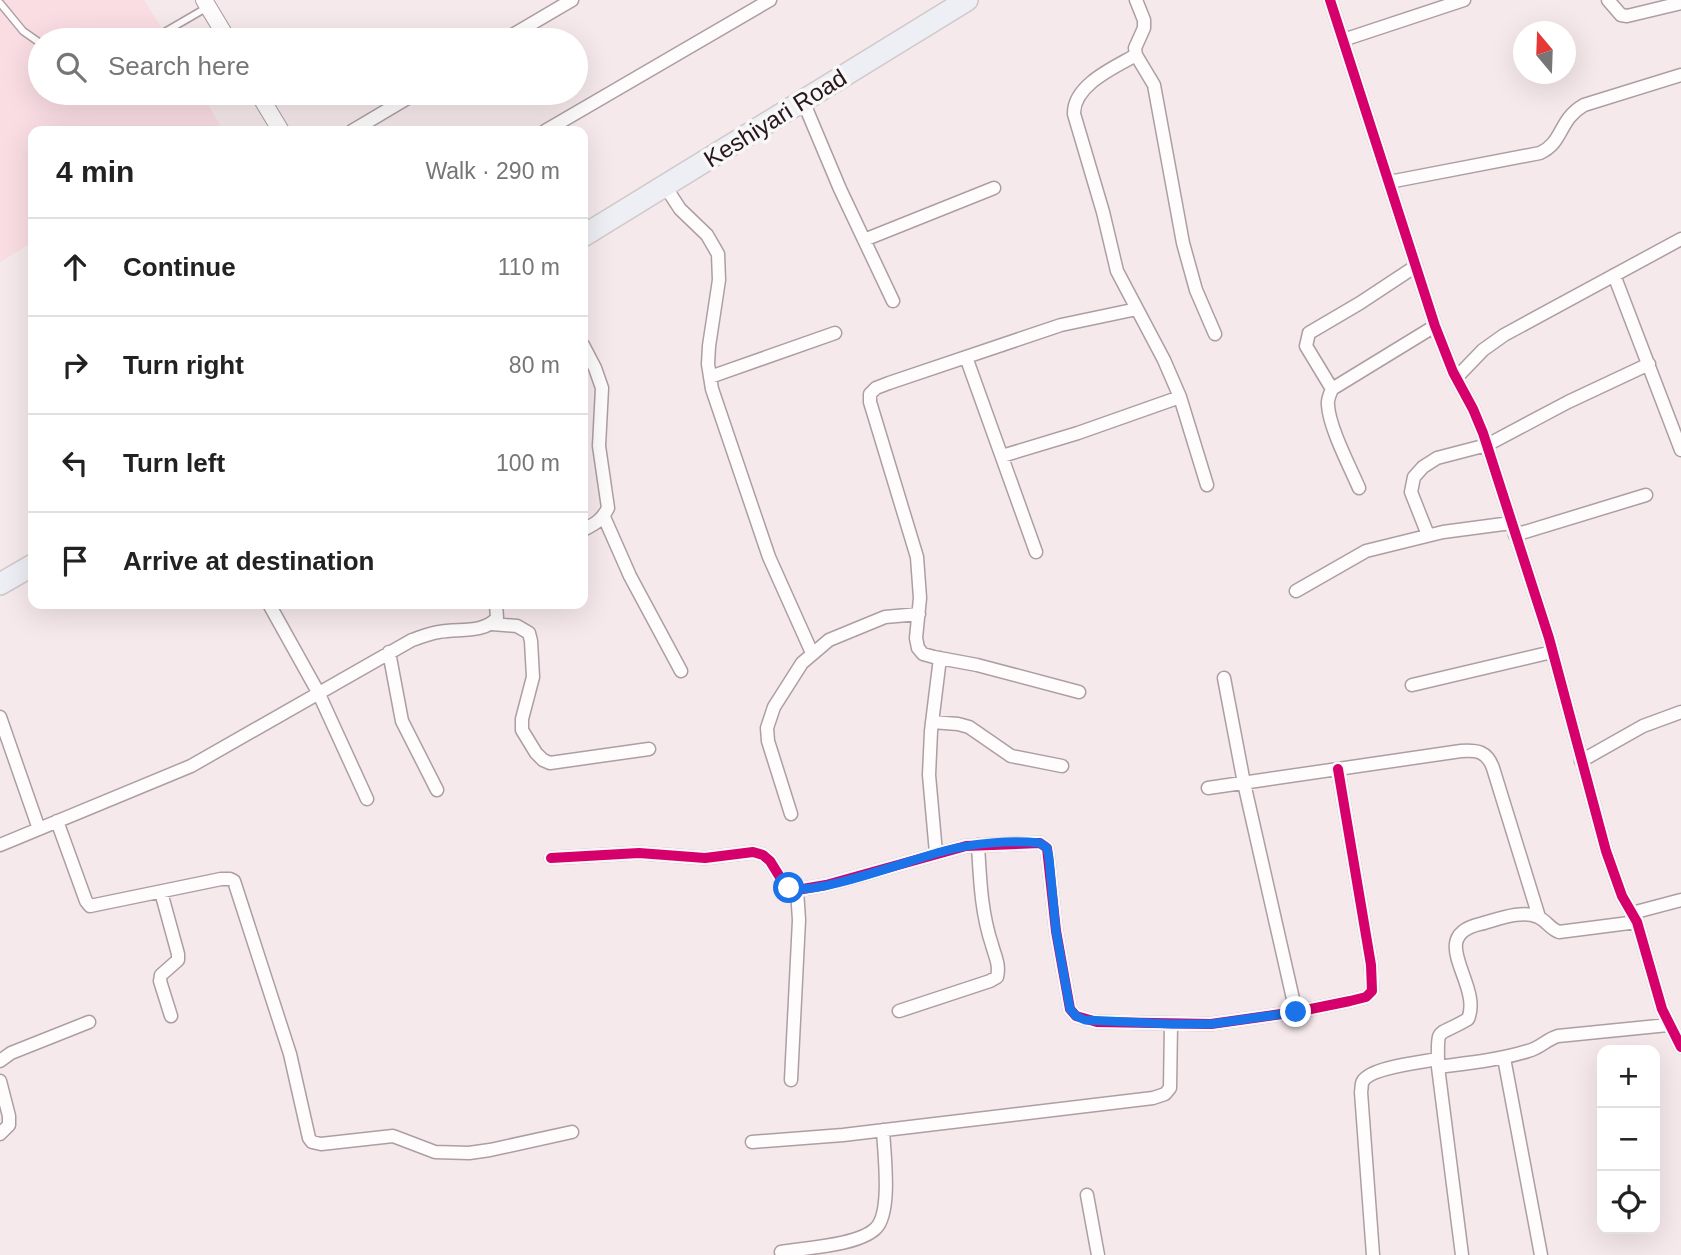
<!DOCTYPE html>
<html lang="en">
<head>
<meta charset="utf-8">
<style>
  :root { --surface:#fff; --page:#f2f2f2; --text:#222; --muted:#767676; --line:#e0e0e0 }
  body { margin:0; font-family:Helvetica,sans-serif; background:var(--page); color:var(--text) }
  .controls { position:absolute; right:21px; bottom:21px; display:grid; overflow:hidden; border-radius:14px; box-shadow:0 7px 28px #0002 }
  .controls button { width:63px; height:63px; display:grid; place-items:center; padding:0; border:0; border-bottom:2px solid var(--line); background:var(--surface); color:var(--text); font:35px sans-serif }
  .compass { position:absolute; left:1513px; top:21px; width:63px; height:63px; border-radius:50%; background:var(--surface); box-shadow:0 7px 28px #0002; rotate:341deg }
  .stop { position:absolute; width:21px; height:21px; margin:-16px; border:5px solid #1a73e8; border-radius:50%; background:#fff }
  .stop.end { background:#1a73e8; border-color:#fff; box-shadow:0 2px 7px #0008 }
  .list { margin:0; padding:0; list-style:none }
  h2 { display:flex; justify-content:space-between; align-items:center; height:91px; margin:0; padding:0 28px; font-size:30px }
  h2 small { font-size:23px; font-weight:400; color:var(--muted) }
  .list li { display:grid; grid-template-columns:46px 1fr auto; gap:21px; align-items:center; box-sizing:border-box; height:98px; padding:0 28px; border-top:2px solid var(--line) }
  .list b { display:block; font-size:26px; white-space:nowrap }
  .list em { font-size:23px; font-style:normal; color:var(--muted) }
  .icon { flex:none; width:38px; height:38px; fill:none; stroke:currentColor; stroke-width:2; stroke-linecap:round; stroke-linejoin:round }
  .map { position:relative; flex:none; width:1681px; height:1255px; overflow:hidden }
  .search { position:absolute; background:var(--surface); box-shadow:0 7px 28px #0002; left:28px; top:28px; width:560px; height:77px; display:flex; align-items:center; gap:18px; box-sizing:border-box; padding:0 24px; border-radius:38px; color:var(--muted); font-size:26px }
  .panel { position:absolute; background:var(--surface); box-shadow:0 7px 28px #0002; left:28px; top:126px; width:560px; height:483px; border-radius:14px }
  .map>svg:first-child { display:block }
  .built { fill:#f9dde3 }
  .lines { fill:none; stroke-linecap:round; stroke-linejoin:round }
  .service-casing { stroke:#ad9ea2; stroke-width:9 }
  .minor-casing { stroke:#ad9ea2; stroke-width:15 }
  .tertiary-casing { stroke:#ad9ea2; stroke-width:18 }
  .primary-casing { stroke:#d1c8ca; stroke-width:24 }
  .service { stroke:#fefcfc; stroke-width:6 }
  .minor { stroke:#fefcfc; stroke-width:12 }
  .tertiary { stroke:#fefcfc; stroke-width:16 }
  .primary { stroke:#edeff4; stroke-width:21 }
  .cycleway-casing { stroke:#f8f8f8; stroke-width:15 }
  .cycleway { stroke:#d6006c; stroke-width:10 }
  .route { stroke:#1a73e8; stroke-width:9 }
  .labels { text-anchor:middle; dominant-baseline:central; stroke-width:7; stroke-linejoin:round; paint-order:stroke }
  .street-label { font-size:24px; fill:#29161b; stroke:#f8f8f8 }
</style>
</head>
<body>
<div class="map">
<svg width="1681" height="1255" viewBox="0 0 1681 1255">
  <rect width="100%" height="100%" fill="#f6e9ec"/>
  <!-- built -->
  <path class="built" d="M0,0H144L169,40H40V93H201L222,128L217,131H33V242L0,262Z"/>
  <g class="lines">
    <!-- service casing -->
    <g class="service-casing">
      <path id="service" d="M0,3L23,31L40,43
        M151,40L206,8"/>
    </g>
    <!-- minor casing -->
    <g class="minor-casing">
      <path id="minor" d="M1136,0L1144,20V28L1135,48L1136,55L1154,85L1183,243L1196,290L1215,334
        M1330,0L1435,326L1453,372L1473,409L1483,433L1549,638L1606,851L1622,896L1637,922L1662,1009L1681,1047
        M1608,0L1621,15L1627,16L1681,3
        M504,40L572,0
        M1343,40L1464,0
        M1136,55C1115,67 1073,85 1074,114L1103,212L1117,271L1164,360L1180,397L1207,485
        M803,101L840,189L893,301
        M352,131L416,93
        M545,131L770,0
        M1389,182L1540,153C1564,142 1558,120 1584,105L1681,75
        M665,186L680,209L707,235L718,254L719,280L709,346L708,364L712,389L769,557L812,653
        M864,240L994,188
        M1614,275L1681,450
        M583,345L595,368L602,388L599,446L608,508C602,520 595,524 583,530
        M966,357L1036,552
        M710,377L835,333
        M1456,378L1483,350L1504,335L1681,239
        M1332,389L1306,346L1309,333L1360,303L1416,266
        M1002,456L1078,433L1180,397
        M1359,488C1350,467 1329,427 1328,405C1327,400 1330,394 1332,389L1435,326
        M604,517L630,576L681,671
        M1428,535L1411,492L1414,477L1423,467L1437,458L1487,445L1568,402L1649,364
        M1515,535L1646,495
        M1296,591L1366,551L1443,532L1511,523
        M269,604L318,692L367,799
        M492,624L517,626L529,633L531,641L533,677L522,719V730L536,753L543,760L550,763L649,749
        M389,652L402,721L437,790
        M1224,678L1244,783L1296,1012
        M1412,685L1552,652
        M1079,692L977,665L934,657L923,654L918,648L916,638L920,598L917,557L870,402V394L876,388L889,383L1061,325L1137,309
        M0,717L39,829
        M932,722L958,724L969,727L1011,756L1062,766
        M1581,761L1643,726L1681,712
        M1208,788L1461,751C1477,750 1487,751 1493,768L1539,917
        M791,814L768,741L767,728L774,707L802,663L829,640L885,617L919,614
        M57,821L86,901L90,906L221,879H230L234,881L290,1054L309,1138L312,1142L321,1144L393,1136L435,1152L469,1153L490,1150L572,1132
        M0,845L191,766L412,640C421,637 430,633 439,632C458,628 483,634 497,618L496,604
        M936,853L929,775L931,731L940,658
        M551,858L639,853L705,858L753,852L763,855L770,861L783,882L789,888L797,890L826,885L966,846L1040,843L1047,848L1056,931L1070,1009L1076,1016L1097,1022L1211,1024L1296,1012L1350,1001L1366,997L1372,991L1371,965L1338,769
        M161,892L178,954V960L161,975L160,981L171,1016
        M1632,913L1681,900
        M899,1011L990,981L997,977C1000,965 995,956 992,945C981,912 980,879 978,845
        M1504,1058L1541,1255
        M0,1061L11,1053L89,1022
        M1438,1067C1468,1063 1499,1060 1528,1051C1540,1048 1547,1039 1558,1036L1668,1025
        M791,1080L799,920L797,890
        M0,1081L9,1116V1125L0,1134
        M752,1142L843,1135L1153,1098L1165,1094L1170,1088L1171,1024
        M1087,1195L1098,1255
        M781,1252C805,1248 860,1245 876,1228C892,1212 884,1152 883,1130
        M1373,1255L1361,1092C1362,1088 1361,1084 1363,1081C1371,1067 1423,1062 1438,1059
        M1462,1255L1438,1067C1438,1024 1434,1039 1468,1019C1483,984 1425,937 1480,924C1496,920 1522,909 1538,917C1547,921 1550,929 1559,932L1637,922"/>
    </g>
    <!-- tertiary casing -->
    <g class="tertiary-casing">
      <path id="tertiary" d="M204,0L228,40
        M258,93L281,131"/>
    </g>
    <!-- primary casing -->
    <g class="primary-casing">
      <path id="primary" d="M583,236L967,0
        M0,584L33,565"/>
    </g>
    <!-- service -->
    <use href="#service" class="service"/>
    <!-- minor -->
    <use href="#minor" class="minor"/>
    <!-- tertiary -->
    <use href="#tertiary" class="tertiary"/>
    <!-- primary -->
    <use href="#primary" class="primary"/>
    <!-- cycleway casing -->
    <g class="cycleway-casing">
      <path id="cycleway" d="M1330,0L1435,326L1453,372L1473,409L1483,433L1549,638L1606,851L1622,896L1637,922L1662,1009L1681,1047
        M551,858L639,853L705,858L753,852L763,855L770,861L783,882L789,888L797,890L826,885L966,846L1040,843L1047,848L1056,931L1070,1009L1076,1016L1097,1022L1211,1024L1296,1012L1350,1001L1366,997L1372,991L1371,965L1338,769"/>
    </g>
    <!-- cycleway -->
    <use href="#cycleway" class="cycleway"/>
  </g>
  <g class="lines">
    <!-- route -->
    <path class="route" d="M789,888C816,896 912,859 944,851C974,843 1010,840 1040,843L1047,848L1049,858L1056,931L1070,1009L1076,1016L1085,1020L1171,1024H1211L1296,1012"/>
  </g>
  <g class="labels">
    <!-- street labels -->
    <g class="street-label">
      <text transform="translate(775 118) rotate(-32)">Keshiyari Road</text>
    </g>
  </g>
</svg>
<div class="controls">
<button>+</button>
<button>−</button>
<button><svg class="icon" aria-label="locate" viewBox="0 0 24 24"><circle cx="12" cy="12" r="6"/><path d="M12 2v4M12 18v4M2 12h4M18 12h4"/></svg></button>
</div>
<svg class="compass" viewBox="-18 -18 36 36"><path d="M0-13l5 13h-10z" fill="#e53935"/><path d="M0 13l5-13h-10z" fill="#767676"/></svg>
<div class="stop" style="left:789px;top:888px"></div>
<div class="stop end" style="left:1296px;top:1012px"></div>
<div class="search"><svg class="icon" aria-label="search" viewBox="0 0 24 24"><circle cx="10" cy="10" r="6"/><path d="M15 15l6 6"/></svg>Search here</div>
<section class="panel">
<h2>4 min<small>Walk · 290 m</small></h2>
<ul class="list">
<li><svg class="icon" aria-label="ahead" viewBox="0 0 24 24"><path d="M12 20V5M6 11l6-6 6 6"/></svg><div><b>Continue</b></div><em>110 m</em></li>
<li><svg class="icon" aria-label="right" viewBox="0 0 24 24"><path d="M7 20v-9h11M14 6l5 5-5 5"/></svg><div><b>Turn right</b></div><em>80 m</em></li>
<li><svg class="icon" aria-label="left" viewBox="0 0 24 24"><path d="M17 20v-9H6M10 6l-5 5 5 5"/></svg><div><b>Turn left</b></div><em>100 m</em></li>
<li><svg class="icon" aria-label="arrive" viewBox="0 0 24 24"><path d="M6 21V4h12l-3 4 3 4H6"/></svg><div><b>Arrive at destination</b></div></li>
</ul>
</section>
</div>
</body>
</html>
